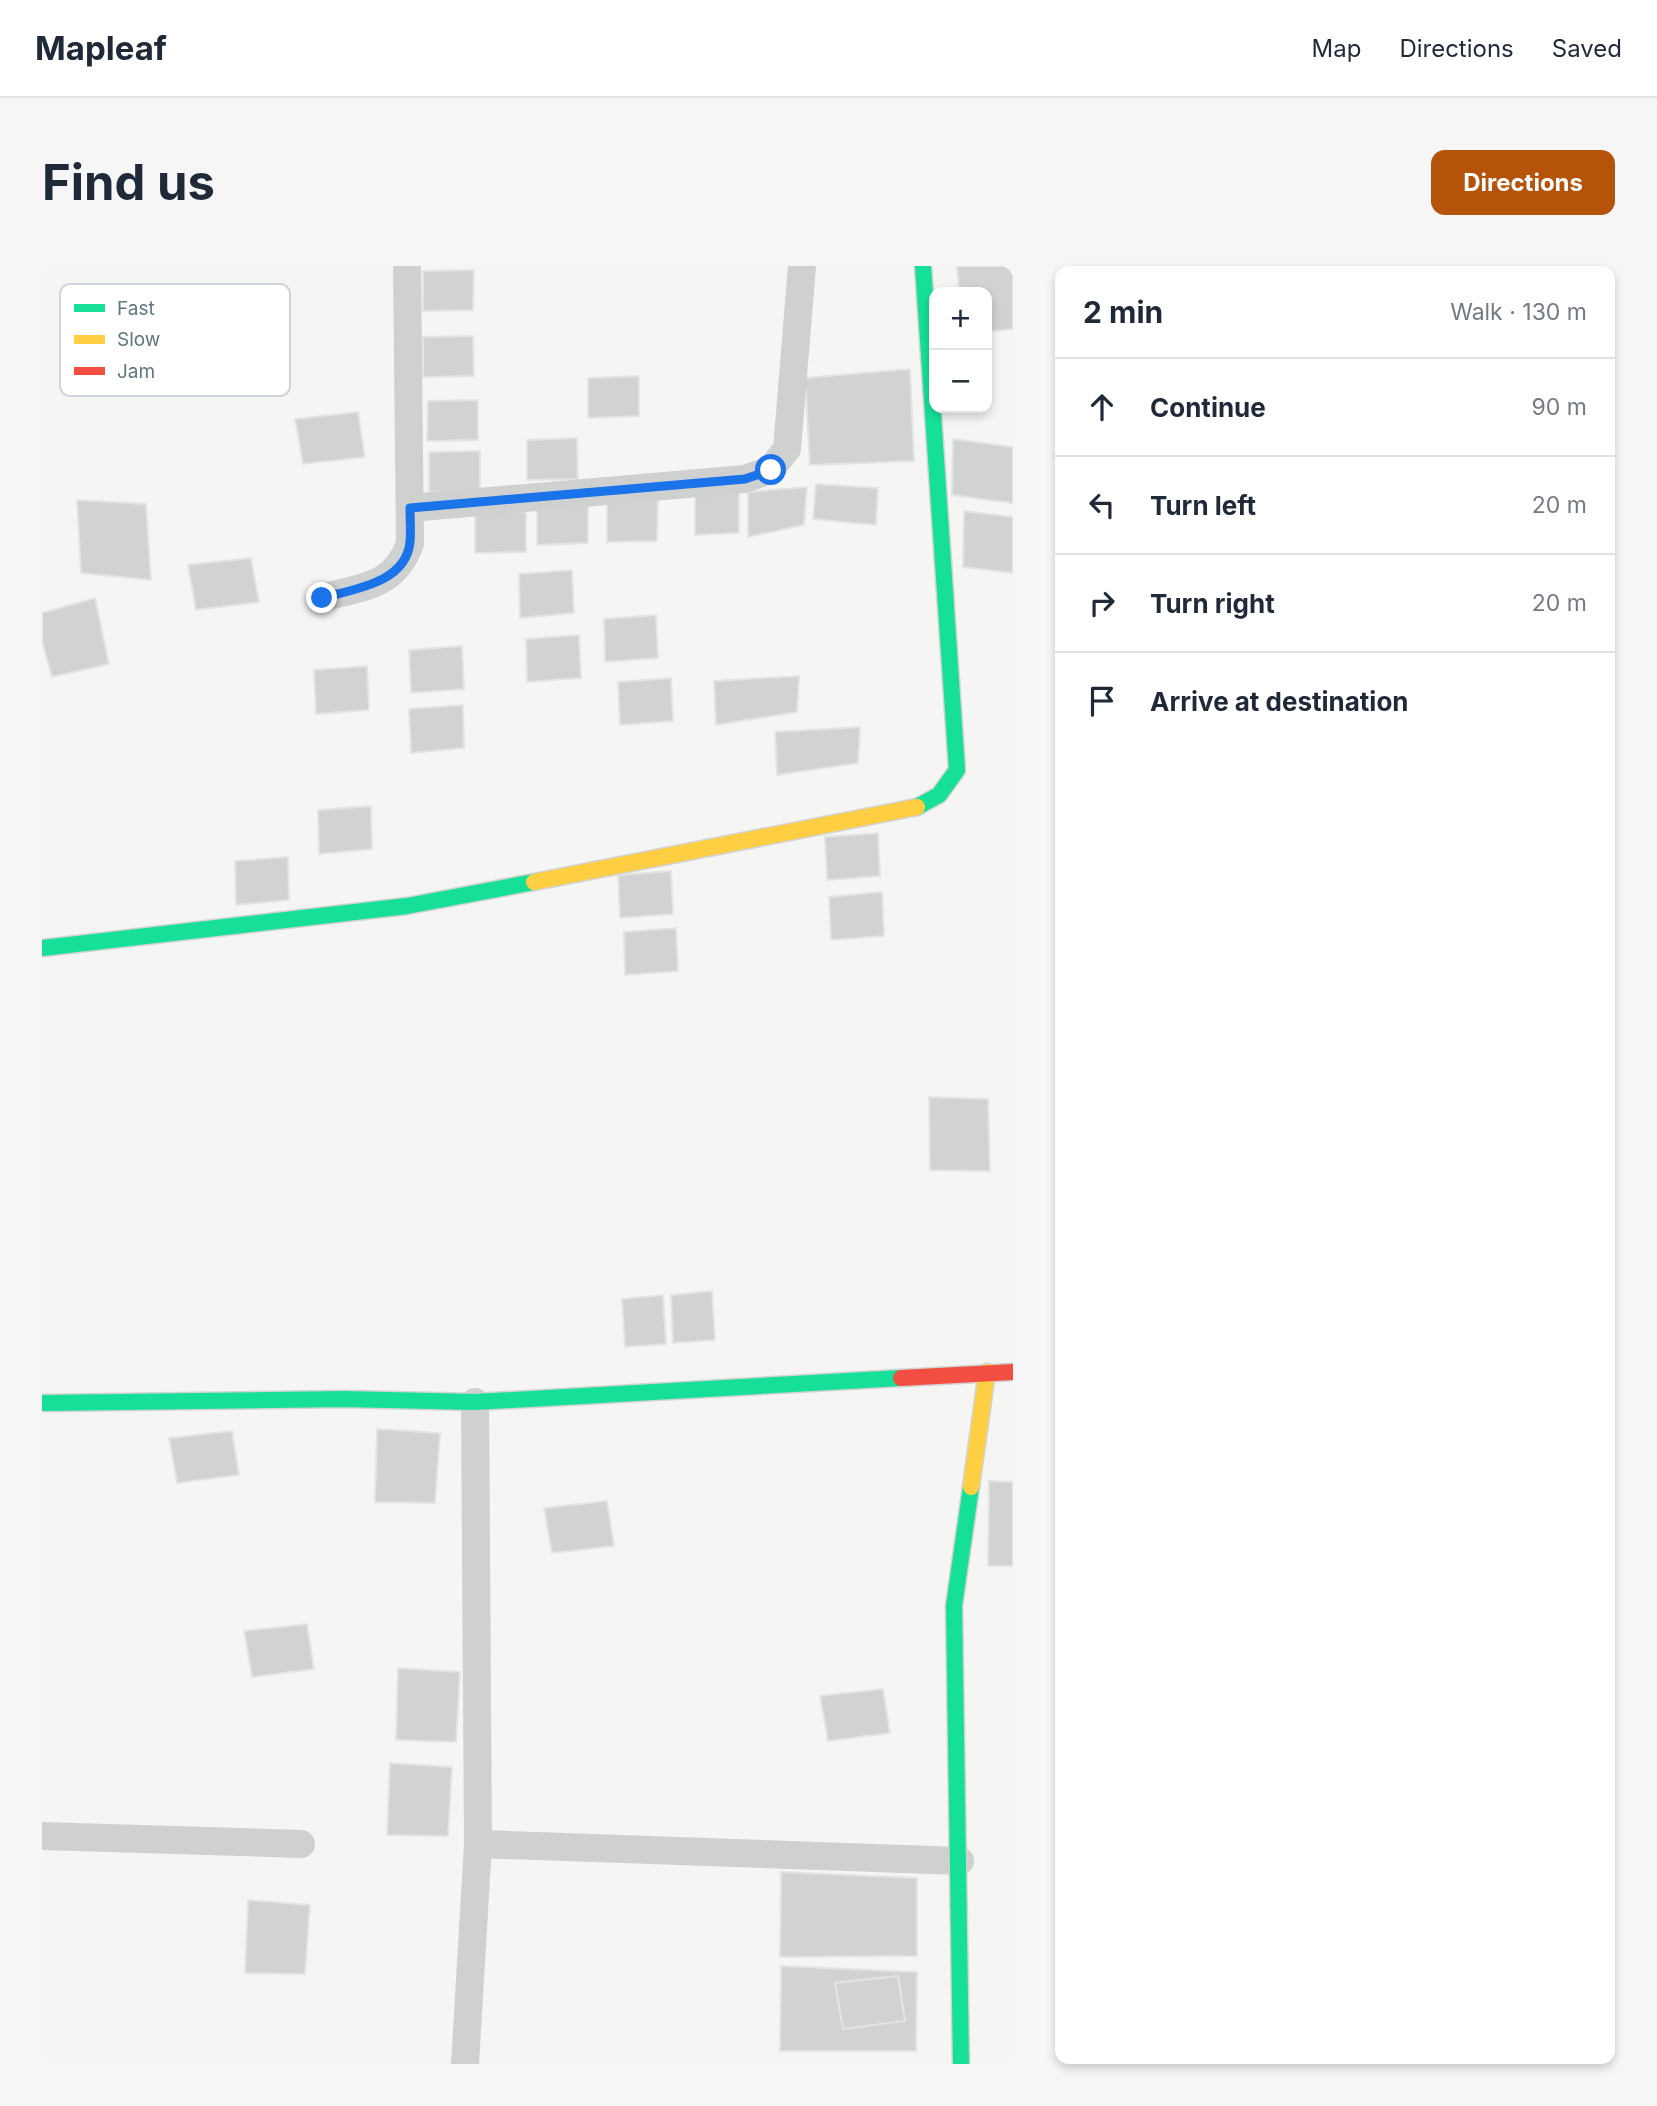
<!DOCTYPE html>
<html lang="en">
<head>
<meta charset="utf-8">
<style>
  :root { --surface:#fff; --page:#f6f6f7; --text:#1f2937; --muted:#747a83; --line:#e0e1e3; --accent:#b45309 }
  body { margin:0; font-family:Inter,sans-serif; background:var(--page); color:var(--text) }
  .controls { position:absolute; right:21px; top:21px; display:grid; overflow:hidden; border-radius:14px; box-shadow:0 4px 10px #0003 }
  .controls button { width:63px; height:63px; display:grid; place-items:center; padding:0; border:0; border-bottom:2px solid var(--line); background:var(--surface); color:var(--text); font:35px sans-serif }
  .stop { position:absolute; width:21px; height:21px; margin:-16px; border:5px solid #1a73e8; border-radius:50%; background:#fff }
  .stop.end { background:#1a73e8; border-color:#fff; box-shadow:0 2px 7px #0008 }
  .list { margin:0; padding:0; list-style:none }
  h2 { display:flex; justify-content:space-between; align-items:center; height:91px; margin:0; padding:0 28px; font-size:30px }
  h2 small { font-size:23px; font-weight:400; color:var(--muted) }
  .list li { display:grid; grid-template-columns:46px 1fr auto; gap:21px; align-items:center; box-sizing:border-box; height:98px; padding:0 28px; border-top:2px solid var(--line) }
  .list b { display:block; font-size:26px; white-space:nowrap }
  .list em { font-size:23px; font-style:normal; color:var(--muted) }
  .icon { flex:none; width:38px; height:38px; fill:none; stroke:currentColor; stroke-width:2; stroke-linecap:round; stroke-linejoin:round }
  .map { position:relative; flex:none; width:971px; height:1798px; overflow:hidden; border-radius:14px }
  header { display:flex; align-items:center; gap:42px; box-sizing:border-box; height:98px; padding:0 35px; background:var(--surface); border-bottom:2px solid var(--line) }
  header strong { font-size:33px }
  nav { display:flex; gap:38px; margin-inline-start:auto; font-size:24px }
  .intro { display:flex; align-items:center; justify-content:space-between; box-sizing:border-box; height:168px; padding:0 42px }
  h1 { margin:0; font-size:49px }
  .button { padding:18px 32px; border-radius:14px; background:var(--accent); color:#fff; font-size:24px; font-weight:700 }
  main { display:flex; gap:42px; padding:0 42px }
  aside { flex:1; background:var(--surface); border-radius:14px; box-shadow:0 4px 10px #0003 }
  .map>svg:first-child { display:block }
  .building { fill:#d1d2d3; stroke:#e4e4e3; stroke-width:2 }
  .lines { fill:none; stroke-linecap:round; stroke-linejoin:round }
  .fast-casing { stroke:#d2d3d3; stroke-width:19 }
  .slow-casing { stroke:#d2d3d3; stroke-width:19 }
  .jam-casing { stroke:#d2d3d3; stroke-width:19 }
  .street { stroke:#cfd0d0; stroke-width:28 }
  .fast { stroke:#16e098; stroke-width:16 }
  .slow { stroke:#ffcf43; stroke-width:16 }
  .jam { stroke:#f24e42; stroke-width:16 }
  .route { stroke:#1a73e8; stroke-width:9 }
  .key { fill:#fff; stroke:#cfd6d9; stroke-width:2 }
  .key-label { font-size:19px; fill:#5e7681 }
</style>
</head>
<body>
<header>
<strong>Mapleaf</strong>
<nav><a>Map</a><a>Directions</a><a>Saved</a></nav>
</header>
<div class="intro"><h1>Find us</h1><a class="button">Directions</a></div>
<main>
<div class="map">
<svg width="971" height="1798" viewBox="0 0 971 1798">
  <rect width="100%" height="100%" fill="#f5f5f3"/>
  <!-- building -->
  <path class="building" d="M915,0H971V63L945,66V26H917Z
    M432,4L431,44L381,45V5Z
    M431,70L432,110L381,111V71Z
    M868,103L872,195L768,199L763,112Z
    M597,110V150L546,152V112Z
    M436,134V174L385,175L386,135Z
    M316,146L323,191L261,198L253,153Z
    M535,172L536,213L485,214V174Z
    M911,173L971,181V237L910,229Z
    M438,185V225L387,226V186Z
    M774,218L836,222L834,259L771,253Z
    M765,221L762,259L706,271V226Z
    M697,225V267L653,269V228Z
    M35,234L104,238L109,314L39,307Z
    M616,234L615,275L565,276V236Z
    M546,237V277L495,279V238Z
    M922,245L971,251V307L921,301Z
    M484,246V286L433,287V247Z
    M209,292L217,336L154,344L146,299Z
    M530,304L532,347L478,352L477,308Z
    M53,332L67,398L10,411L0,375V347Z
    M614,349L616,392L563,396L562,353Z
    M537,369L539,412L485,416L484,373Z
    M420,380L422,423L369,427L367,384Z
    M325,400L327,444L274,448L272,404Z
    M757,410L755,446L674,459L672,415Z
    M629,412L631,455L578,459L576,416Z
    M421,439L422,482L369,487L367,443Z
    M818,461L816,497L735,509L733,466Z
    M329,540L330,583L277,588L276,544Z
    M836,567L838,610L785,614L783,571Z
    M246,591L247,634L194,639L193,595Z
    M629,605L631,648L578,652L576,609Z
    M840,626L842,670L789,674L787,631Z
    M634,662L636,705L583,709L582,666Z
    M887,831L946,833L948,905L888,904Z
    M670,1025L673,1074L631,1077L629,1029Z
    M621,1029L624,1078L583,1081L580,1033Z
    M335,1163L398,1167L393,1237L333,1236Z
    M190,1165L197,1209L135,1217L127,1172Z
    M947,1215L971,1216V1300H946Z
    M565,1235L572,1280L510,1287L502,1242Z
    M265,1358L272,1403L210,1411L202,1365Z
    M356,1402L418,1406L414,1476L354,1474Z
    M841,1423L848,1467L786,1475L778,1430Z
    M348,1497L410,1501L406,1570L345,1569Z
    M739,1606L875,1612V1690L738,1691Z
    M206,1634L268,1639L263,1708L203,1707Z
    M739,1700L875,1706L874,1785H738Z
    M856,1710L863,1755L801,1763L793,1717Z"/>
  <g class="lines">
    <!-- fast casing -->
    <g class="fast-casing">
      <path id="fast" d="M875,541L897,529L915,504L881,0
        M0,682L365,640L492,616
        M0,1137L301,1133L433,1136L859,1112
        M919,1798L912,1340L929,1221"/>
    </g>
    <!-- slow casing -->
    <g class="slow-casing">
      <path id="slow" d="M492,616L875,541
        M929,1221L945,1106"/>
    </g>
    <!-- jam casing -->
    <g class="jam-casing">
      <path id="jam" d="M859,1112L971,1106"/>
    </g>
    <!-- street -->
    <path class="street" d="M368,242L703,213L728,204L745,183L760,0
      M280,332C321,320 351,322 368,278L365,0
      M0,1570L259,1578
      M436,1578L918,1595
      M423,1798L436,1578L433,1136"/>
    <!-- fast -->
    <use href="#fast" class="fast"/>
    <!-- slow -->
    <use href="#slow" class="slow"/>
    <!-- jam -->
    <use href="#jam" class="jam"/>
  </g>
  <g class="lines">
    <!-- route -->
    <path class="route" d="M280,332C312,323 364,317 368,276C369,265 368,253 368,242L703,213L729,204"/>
  </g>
  <!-- legend -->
  <rect x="18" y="18" width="230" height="112" rx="10" class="key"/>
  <rect x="32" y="38" width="31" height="8" fill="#16e098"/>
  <rect x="32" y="69" width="31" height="9" fill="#ffcf43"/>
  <rect x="32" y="101" width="31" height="8" fill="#f24e42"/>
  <g class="key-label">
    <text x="75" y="49">Fast</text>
    <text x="75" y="80">Slow</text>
    <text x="75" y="112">Jam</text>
  </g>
</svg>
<div class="controls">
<button>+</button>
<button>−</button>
</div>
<div class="stop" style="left:729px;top:204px"></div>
<div class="stop end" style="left:280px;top:332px"></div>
</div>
<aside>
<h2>2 min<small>Walk · 130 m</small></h2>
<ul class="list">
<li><svg class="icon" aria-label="ahead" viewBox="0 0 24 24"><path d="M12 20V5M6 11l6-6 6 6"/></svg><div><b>Continue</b></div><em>90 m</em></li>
<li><svg class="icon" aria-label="left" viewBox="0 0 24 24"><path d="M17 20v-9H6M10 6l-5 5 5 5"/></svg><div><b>Turn left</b></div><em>20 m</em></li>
<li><svg class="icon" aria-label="right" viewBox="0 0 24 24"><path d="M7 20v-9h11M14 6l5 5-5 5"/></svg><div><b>Turn right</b></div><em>20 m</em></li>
<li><svg class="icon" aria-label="arrive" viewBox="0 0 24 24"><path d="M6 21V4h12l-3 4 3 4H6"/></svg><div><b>Arrive at destination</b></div></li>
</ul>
</aside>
</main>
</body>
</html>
